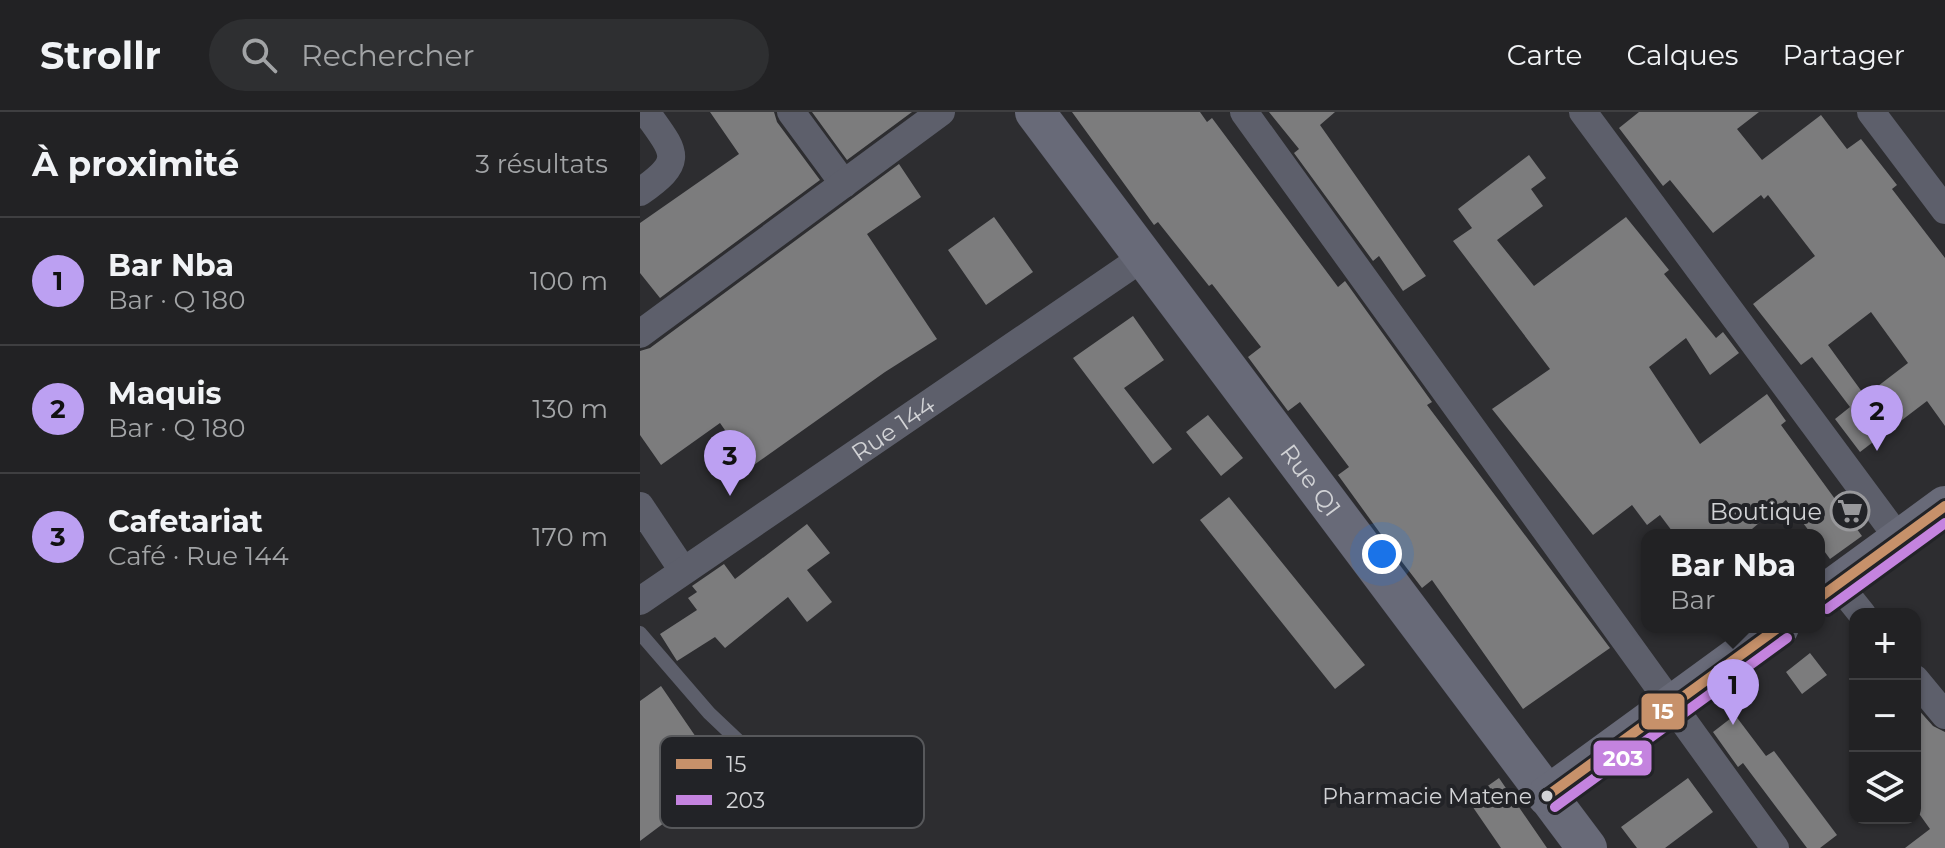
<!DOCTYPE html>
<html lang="fr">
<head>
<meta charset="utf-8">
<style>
  :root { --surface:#222224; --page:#2e2f31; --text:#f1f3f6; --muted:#a2a4a6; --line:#3f3f41; --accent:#bca0f2 }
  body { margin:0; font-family:Montserrat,sans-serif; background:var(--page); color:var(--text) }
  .controls { position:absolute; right:24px; bottom:24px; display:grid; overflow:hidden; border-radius:16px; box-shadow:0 2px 6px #0004 }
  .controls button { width:72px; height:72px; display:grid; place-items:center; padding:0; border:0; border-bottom:2px solid var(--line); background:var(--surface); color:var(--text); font:40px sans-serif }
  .you { position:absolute; left:742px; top:442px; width:28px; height:28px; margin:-20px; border:6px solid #fff; border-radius:50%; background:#1a73e8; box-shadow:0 0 0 12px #1a73e833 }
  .badge { display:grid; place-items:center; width:52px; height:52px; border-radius:50%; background:var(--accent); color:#111; font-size:26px; font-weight:700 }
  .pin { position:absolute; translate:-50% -66px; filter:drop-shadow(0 2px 4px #0008) }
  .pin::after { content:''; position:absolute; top:42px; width:28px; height:24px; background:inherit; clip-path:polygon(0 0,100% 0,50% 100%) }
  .popup { position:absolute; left:1001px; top:417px; width:184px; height:104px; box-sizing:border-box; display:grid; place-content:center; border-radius:16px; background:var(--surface); filter:drop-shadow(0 2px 6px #0005); font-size:26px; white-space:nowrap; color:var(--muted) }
  .popup b { font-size:30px; color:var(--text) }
  .popup::after { content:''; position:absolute; left:50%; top:100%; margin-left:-16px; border:16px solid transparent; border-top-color:var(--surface) }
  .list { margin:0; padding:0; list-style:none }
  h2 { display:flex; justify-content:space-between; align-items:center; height:104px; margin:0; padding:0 32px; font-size:34px }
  h2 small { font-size:26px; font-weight:400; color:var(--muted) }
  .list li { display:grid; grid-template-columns:52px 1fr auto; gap:24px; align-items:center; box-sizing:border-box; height:128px; padding:0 32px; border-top:2px solid var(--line) }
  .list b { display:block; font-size:30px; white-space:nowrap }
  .list p { margin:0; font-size:26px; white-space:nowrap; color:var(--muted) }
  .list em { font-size:26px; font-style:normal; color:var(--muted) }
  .icon { flex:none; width:44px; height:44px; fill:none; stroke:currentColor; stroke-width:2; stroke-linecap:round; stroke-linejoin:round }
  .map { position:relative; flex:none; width:1305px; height:736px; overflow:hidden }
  header { display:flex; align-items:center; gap:48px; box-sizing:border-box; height:112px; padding:0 40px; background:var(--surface); border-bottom:2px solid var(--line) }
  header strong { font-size:38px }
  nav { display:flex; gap:44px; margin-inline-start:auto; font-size:28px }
  .search { width:560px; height:72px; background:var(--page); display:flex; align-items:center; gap:20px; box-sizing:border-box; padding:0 28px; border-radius:44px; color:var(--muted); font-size:30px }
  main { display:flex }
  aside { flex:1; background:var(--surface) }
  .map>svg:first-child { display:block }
  .building { fill:#7c7c7d; fill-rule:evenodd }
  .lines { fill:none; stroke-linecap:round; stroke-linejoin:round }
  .lane { stroke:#5d5f6b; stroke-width:14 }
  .street { stroke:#5d5f6b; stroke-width:28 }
  .secondary { stroke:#686a78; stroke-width:40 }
  .bus-1-casing { stroke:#222327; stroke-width:16 }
  .bus-2-casing { stroke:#222327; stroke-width:16 }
  .bus-1 { stroke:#c7916a; stroke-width:10 }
  .bus-2 { stroke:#c483df; stroke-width:10 }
  .bus-dot { fill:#d1d2d5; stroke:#222327; stroke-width:3 }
  .labels { text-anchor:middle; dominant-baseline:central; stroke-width:8; stroke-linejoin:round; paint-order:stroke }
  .bus-label { font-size:22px; fill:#d1d2d5; stroke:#222327; text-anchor:end }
  .street-label { font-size:24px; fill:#d1d2d5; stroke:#222327 }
  .poi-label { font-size:24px; fill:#d1d2d5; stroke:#222327; text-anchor:end }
  .key { fill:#222327; stroke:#57585b; stroke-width:2 }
  .key-label { font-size:22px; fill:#d1d2d5 }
  .line-badge { stroke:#222327; stroke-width:3 }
  .badge-label { font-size:22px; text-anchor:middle; font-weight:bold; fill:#fff }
</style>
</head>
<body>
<header>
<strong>Strollr</strong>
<div class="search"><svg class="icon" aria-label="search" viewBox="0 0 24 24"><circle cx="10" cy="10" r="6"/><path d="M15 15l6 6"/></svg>Rechercher</div>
<nav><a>Carte</a><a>Calques</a><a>Partager</a></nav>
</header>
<main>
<aside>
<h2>À proximité<small>3 résultats</small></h2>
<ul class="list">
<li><span class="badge">1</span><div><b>Bar Nba</b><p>Bar · Q 180</p></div><em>100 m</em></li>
<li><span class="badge">2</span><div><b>Maquis</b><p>Bar · Q 180</p></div><em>130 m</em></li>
<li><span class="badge">3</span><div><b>Cafetariat</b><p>Café · Rue 144</p></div><em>170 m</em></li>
</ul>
</aside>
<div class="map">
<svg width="1305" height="736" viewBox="0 0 1305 736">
  <rect width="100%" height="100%" fill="#2d2d30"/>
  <!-- building -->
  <path class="building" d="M70,0H134L137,10L180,68L20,186L0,161V111L99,42Z
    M172,0H272L207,48Z
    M432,0H560L567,10L572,6L698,175L705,169L792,290L787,293L970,536L883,597L792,468L782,476L740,421L698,363L709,355L660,290L648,299L608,245L621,235L572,172L569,174L518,110L514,113Z
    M629,0H695L680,13L786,164L763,179L739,144L733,149L654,41L659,37Z
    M999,0H1119L1097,17L1122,48L1181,3L1207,37L1221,27L1257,73L1252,77L1305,146V314L1287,289L1220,340L1195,307L1210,295L1172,245L1161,253L1113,192L1175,144L1128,83L1124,87L1121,83L1073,121L1030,68L1023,74L979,16ZM1231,200L1268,251L1225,284L1188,233Z
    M889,43L906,66L891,77L903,94L857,128L894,174L986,105L1029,158L1024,162L1076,226L1083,220L1099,241L1070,263L1046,226L1009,255L1060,332L1127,282L1146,309L1141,313L1222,424L1190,447L1179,432V423H1172L1146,388L1105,423H1035L1020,403L1007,413L992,393L953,423L852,297L910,257L813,129L832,116L818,97Z
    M259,52L281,85L227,122L297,227L245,260L111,355L80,311L21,353L0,323V239L10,236Z
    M354,105L393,160L346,193L308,138Z
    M493,204L524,248L484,276L532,337L513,352L433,246Z
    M568,303L603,346L581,364L546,320Z
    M589,385L725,553L695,577L560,408Z
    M167,412L190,441L167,458L192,490L167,510L148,485L85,536L75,525L37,549L20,522L57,498L48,486L57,480L52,474L84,452L95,467Z
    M1170,541L1187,563L1162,582L1146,560Z
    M21,574L84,666L0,729V589Z
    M1276,595L1293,614L1305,620V736H1265L1290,717L1275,696Z
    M1095,603L1126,644L1134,639L1197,723L1180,736H1167L1103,651L1098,655L1073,620Z
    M859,666L907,736H861L828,688Z
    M1048,666L1073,700L1025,736H997L981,715Z"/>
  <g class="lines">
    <!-- lane -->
    <path class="lane" d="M0,521L69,601L165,692"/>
    <!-- street -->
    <g class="street">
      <path d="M151,0L204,72"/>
      <path d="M604,0L1135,736"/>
      <path d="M943,0L1259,427"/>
      <path d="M1231,0L1305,98"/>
      <path d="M0,80C46,48 35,41 6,0"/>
      <path d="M0,222L301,0"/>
      <path d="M0,394L42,457"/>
      <path d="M1198,472L1222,502"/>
      <path id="s1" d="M0,489L505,144"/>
      <path d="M1275,567L1305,603"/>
    </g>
    <!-- secondary -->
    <g class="secondary">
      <path id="s2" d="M395,0L947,736"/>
      <path d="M1179,486L1305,394"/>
      <path d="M907,684L1139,515"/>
    </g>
    <!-- bus-1 casing -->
    <g class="bus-1-casing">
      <path id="bus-1" d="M1179,486L1305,394
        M907,684L1139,515"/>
    </g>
    <!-- bus-2 casing -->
    <g class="bus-2-casing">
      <path id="bus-2" d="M1187,497L1305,411
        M915,695L1147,526"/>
    </g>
    <!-- bus-1 -->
    <use href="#bus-1" class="bus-1"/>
    <!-- bus-2 -->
    <use href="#bus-2" class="bus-2"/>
  </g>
  <!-- icons -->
  <defs>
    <g id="supermarket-ring" transform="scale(2)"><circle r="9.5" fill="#222327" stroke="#98989b" stroke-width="1.5"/><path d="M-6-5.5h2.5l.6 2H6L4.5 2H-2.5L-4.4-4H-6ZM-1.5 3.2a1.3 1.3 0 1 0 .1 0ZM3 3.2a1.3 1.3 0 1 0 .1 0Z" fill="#98989b"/></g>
  </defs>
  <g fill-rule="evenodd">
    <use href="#supermarket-ring" x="1210" y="399"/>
  </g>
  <!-- markers -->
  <circle class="bus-dot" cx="907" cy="684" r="7"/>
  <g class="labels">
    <!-- bus labels -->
    <g class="bus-label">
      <text x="892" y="684">Pharmacie Matene</text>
    </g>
    <!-- street labels -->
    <g class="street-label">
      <text stroke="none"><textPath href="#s1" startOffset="306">Rue 144</textPath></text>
      <text stroke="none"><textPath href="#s2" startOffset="460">Rue Q1</textPath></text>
    </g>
    <!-- poi labels -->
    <g class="poi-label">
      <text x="1182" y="399">Boutique</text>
    </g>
  </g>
  <!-- legend -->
  <rect x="20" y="624" width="264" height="92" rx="12" class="key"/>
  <rect x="36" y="647" width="36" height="10" fill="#c7916a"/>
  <rect x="36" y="683" width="36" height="10" fill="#c483df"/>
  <g class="key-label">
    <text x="86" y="660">15</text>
    <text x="86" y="696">203</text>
  </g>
  <g class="line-badge">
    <rect x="1000" y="580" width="46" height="39" rx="8" fill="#c7916a"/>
    <rect x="952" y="627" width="61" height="38" rx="8" fill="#c483df"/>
  </g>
  <g class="badge-label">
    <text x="1023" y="607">15</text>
    <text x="983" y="654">203</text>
  </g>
</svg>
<div class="controls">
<button>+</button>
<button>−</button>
<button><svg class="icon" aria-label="layers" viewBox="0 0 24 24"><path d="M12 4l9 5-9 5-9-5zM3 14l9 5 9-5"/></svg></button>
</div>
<div class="you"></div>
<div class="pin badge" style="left:1093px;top:613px">1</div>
<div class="popup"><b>Bar Nba</b>Bar</div>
<div class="pin badge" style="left:1237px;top:339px">2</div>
<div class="pin badge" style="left:90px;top:384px">3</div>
</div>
</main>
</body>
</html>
